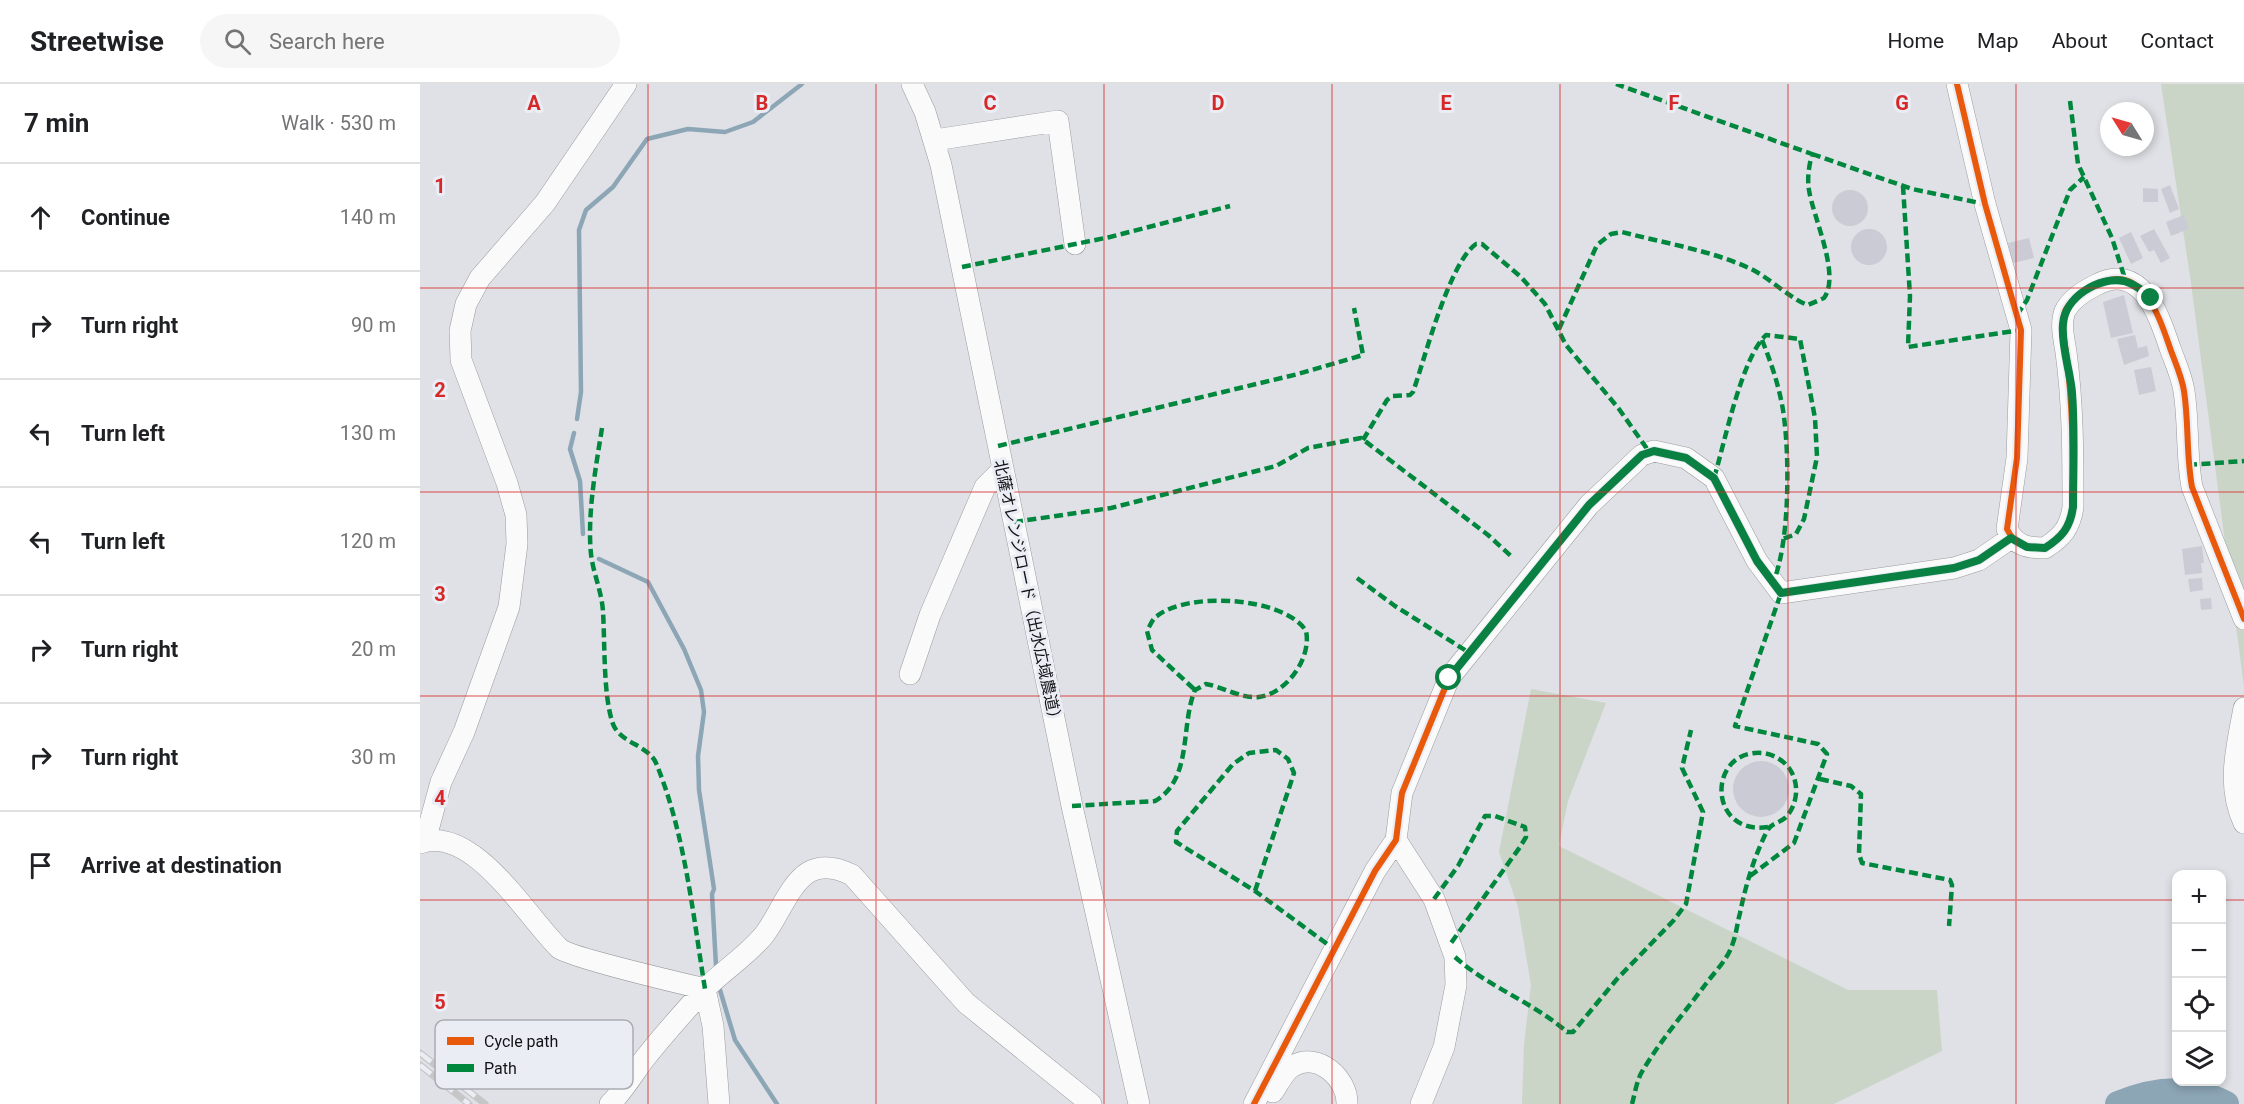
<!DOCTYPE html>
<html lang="en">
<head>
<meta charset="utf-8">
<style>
  :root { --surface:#fff; --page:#f6f6f6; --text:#202124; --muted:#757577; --line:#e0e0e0 }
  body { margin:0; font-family:Roboto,"Noto Sans JP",sans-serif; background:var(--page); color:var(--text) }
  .controls { position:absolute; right:18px; bottom:18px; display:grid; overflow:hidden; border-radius:12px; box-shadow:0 3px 9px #0003 }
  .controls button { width:54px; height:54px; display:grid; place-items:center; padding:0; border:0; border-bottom:2px solid var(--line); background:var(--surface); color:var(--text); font:30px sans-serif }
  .compass { position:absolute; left:1680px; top:18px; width:54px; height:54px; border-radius:50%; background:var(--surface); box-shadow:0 3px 9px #0003; rotate:307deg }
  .stop { position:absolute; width:18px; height:18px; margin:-14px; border:4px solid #0b8043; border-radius:50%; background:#fff }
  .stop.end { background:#0b8043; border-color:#fff; box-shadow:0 2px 6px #0008 }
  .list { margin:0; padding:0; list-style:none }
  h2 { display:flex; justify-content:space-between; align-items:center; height:78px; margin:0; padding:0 24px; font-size:26px }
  h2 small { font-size:20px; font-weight:400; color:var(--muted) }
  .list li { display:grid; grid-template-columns:39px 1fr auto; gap:18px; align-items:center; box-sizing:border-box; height:108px; padding:0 24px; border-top:2px solid var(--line) }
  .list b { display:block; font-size:22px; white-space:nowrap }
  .list em { font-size:20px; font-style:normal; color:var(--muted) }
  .icon { flex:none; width:33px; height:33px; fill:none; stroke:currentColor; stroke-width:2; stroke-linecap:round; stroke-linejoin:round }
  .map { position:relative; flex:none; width:1824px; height:1020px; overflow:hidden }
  header { display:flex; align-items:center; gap:36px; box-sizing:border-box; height:84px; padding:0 30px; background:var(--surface); border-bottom:2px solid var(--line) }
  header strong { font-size:28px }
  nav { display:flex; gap:33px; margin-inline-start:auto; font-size:21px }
  .search { width:420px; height:54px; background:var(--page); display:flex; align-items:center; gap:15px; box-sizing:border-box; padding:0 21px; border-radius:33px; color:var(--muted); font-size:22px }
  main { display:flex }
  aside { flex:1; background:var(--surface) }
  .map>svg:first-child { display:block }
  .green { fill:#cad5c7 }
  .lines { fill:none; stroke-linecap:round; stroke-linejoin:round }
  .stream { stroke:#8ca6b6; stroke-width:4.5 }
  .river { stroke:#8ca6b6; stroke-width:26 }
  .building { fill:#cacbd4 }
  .minor-casing { stroke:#9a9b9e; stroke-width:22 }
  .minor { stroke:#fafafb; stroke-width:21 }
  .rail-casing { stroke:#c6c6c7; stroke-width:7 }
  .rail { stroke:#ebedf5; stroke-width:4.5; stroke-dasharray:14; stroke-linecap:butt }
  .quiet { stroke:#00873e; stroke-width:4.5; stroke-dasharray:9 4.5; stroke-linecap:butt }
  .cycleway-casing { stroke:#ebedf5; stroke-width:10 }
  .cycleway { stroke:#e8590c; stroke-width:6 }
  .route { stroke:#0b8043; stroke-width:8 }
  .grid { fill:none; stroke:#d62828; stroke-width:1.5; stroke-opacity:0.55 }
  .labels { text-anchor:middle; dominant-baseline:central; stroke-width:6; stroke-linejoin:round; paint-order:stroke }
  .street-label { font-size:16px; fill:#121316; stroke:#ebedf5 }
  .key { fill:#ebedf5; stroke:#aaacb2; stroke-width:1.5 }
  .key-label { font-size:16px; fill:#121316 }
  .grid-label { font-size:20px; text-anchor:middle; font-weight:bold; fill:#d62828; stroke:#ebedf5; stroke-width:6; stroke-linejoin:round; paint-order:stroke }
</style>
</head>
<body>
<header>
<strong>Streetwise</strong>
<div class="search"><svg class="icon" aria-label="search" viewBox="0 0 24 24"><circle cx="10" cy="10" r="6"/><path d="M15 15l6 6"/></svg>Search here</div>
<nav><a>Home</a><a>Map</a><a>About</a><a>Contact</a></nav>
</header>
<main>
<aside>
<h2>7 min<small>Walk · 530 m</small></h2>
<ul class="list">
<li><svg class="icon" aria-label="ahead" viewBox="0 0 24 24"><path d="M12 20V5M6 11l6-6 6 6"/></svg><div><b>Continue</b></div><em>140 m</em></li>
<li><svg class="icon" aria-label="right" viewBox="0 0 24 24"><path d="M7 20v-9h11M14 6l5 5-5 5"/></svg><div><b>Turn right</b></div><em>90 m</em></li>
<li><svg class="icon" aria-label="left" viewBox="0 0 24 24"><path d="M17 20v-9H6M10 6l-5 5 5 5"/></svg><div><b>Turn left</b></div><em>130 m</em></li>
<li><svg class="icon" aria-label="left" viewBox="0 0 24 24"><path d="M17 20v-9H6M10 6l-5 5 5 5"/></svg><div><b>Turn left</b></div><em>120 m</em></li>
<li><svg class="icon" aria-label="right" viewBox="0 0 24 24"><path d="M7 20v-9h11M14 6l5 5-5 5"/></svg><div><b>Turn right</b></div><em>20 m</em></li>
<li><svg class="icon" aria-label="right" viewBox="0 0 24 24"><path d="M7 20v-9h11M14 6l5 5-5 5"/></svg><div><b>Turn right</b></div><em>30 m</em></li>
<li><svg class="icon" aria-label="arrive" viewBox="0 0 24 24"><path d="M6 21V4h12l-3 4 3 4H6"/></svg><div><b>Arrive at destination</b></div></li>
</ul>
</aside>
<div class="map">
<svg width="1824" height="1020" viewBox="0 0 1824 1020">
  <rect width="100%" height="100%" fill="#e0e1e6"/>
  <!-- green -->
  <path class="green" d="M1741,0H1824V603L1771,199Z
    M1111,605L1186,619L1148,717L1139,762L1428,906H1517L1522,967L1414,1020H1102L1104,960L1111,901L1098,823L1079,768Z"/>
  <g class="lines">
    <!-- stream -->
    <path class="stream" d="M157,335L161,308L159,146L166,126L193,103L227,55L268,45L305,48L333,38L382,0
      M154,349L150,365L160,397L163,450
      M179,475L228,498L264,565L281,606L284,628L278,672L279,706L294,805L292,810L296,882
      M300,906L315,956L357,1020"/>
    <!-- river -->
    <path class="river" d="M1698,1020C1734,1005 1771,1001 1806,1020"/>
  </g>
  <!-- building -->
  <path class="building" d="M1750,101L1759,125L1750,129L1741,105Z
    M1723,104L1738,105V118H1723Z
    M1412 124a18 18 0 1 1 36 0a18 18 0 1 1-36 0Z
    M1764,131L1769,145L1751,152L1746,138Z
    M1431 163a18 18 0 1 1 36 0a18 18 0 1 1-36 0Z
    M1734,145L1750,174L1741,179L1734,166L1729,168L1720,152Z
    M1711,148L1723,174L1711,180L1699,154Z
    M1609,154L1614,174L1593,179L1588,159Z
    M1704,211L1713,249L1691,254L1683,218Z
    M1715,251L1718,264L1727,262L1729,272L1704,281L1697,255Z
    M1731,283L1736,307L1719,311L1714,286Z
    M1782,462L1784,479H1781L1782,489L1765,491L1762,465Z
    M1782,494L1783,506L1770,508L1768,495Z
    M1791,514L1792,525L1781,526L1780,515Z
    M1313 705a28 28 0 1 1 56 0a28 28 0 1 1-56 0Z"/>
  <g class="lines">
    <!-- minor casing -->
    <g class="minor-casing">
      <path id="minor" d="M492,0L505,28L521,81L652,722L719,1020
        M1537,0L1565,120L1601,246L1597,374L1587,445C1595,462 1608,464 1625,464C1642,453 1650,444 1653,423C1653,371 1653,320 1646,268C1644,255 1640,240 1645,227C1651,215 1664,207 1676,201C1722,177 1739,232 1750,264C1755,278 1762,293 1764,307C1769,339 1766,371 1772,403L1824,535
        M515,56L638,37L655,160
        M490,590L510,531L565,403L583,385
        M1824,624C1817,663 1806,701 1824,739
        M976,756L1014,815L1035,873L1036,901L1024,963L1001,1020
        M5,757L21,698L44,648L89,523L97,460L96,431L87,399L41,276L40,247L46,220L60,194L125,119L206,0
        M0,759C53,740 107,833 139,864C148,873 264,900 285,905
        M285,905L293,942L299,1020
        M853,1008C859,999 864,987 873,982C898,967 928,995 927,1020
        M190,1020C205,1005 214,988 226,973C244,950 264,928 283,907C302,887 326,873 344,851C359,832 369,800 389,788C403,780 418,784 432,791L546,919L671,1020
        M834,1020L955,787L976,756L982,709L1029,594L1169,421L1222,371L1234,367L1266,374L1294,394L1337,477L1361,509L1534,484L1559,476L1591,454"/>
    </g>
    <!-- minor -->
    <use href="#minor" class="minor"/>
    <!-- rail casing -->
    <g class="rail-casing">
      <path id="rail" d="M0,969L65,1020
        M0,981L49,1020"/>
    </g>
    <!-- rail -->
    <use href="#rail" class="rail"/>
    <!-- quiet -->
    <path class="quiet" d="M1650,17L1658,80L1692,154L1706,198
      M1392,70L1492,105L1565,120
      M1483,102L1490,212L1488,263L1601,246
      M542,183L690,153L810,122
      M1597,231L1607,216L1650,106L1664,93
      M1139,245L1177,161L1191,150L1202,148C1244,159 1289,166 1329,184C1349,193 1370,215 1388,221L1404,214C1421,191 1393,133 1389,106C1387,94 1389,82 1392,70L1196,0
      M1342,256C1351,278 1359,302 1363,326C1370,371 1370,458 1353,499
      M182,344C176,382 167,431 171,470C173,489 182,508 183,528C185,559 183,612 193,640C200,659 228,661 236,679C265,749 273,831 285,905
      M943,356L967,316L972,312L990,311L993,308C1005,274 1029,179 1056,160H1062L1101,193L1125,220L1146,261L1199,325L1230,369
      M578,362L878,290L943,271L934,224
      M1768,381L1824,377
      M1294,394C1305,358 1321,275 1346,251L1380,255L1395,334L1397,373L1384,435L1376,450L1363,455
      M594,438L691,424L856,382L888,364L941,354L1068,451L1092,473
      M937,494L975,522L1048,568
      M1400,695L1431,702L1441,710L1439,770L1442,779L1530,796L1532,801L1529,842
      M652,722L735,717C773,695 760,642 775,606L786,600C803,603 822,615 839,613C866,610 892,574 886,547C865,513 768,507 737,532C732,535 730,542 727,547L732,566L775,606
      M1330,792L1374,759L1407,670L1398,660L1315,642L1361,509
      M835,807L874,689L868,675L856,666L829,669L813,680L757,747L756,758L835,807L914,865
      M1014,815L1038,782L1065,732H1075L1105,743L1106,753L1100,763L1031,859
      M1035,873C1068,903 1113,918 1147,948H1153L1197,895L1254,836L1266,820L1283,728L1262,684L1271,646
      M1212,1020C1215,1009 1217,995 1223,986C1241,956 1264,929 1285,901C1293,890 1306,877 1311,864C1316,853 1317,840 1320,829C1326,800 1334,773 1347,747C1350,740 1359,739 1365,734C1378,721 1380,699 1369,684C1363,676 1353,670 1342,669C1287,665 1287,752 1348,743"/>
    <!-- cycleway casing -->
    <g class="cycleway-casing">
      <path id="cycleway" d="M1537,0L1565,120L1601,246L1597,374L1587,445C1595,462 1608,464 1625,464C1642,453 1650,444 1653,423C1653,371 1653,320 1646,268C1644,255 1640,240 1645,227C1651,215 1664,207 1676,201C1722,177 1739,232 1750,264C1755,278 1762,293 1764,307C1769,339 1766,371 1772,403L1824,535
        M834,1020L955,787L976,756L982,709L1029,594L1169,421L1222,371L1234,367L1266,374L1294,394L1337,477L1361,509L1534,484L1559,476L1591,454"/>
    </g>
    <!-- cycleway -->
    <use href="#cycleway" class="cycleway"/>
  </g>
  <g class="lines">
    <!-- route -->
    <path class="route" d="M1029,594L1169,421L1222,371L1234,367L1266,374L1294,394L1337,477L1361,509L1534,484L1559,476L1591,454L1607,463L1625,464C1642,453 1650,444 1653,423C1653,385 1655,346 1652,308C1650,286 1641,262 1643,240C1645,213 1679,192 1704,197C1715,200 1723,207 1731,214"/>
  </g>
  <!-- grid -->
  <path class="grid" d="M228,0V1020M456,0V1020M684,0V1020M912,0V1020M1140,0V1020M1368,0V1020M1596,0V1020M0,204H1824M0,408H1824M0,612H1824M0,816H1756M1802,816H1824"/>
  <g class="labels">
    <!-- street labels -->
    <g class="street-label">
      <text transform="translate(608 509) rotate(78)">北薩オレンジロード（出水広域農道）</text>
    </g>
  </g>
  <!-- legend -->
  <rect x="15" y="936" width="198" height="69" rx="9" class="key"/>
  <rect x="27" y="953" width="27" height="8" fill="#e8590c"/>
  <rect x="27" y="980" width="27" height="8" fill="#00873e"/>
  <g class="key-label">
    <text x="64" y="963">Cycle path</text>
    <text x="64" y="990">Path</text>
  </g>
  <g class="grid-label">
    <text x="114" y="26">A</text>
    <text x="342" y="26">B</text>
    <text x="570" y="26">C</text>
    <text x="798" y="26">D</text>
    <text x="1026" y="26">E</text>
    <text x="1254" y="26">F</text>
    <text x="1482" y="26">G</text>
    <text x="20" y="109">1</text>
    <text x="20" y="313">2</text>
    <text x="20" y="517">3</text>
    <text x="20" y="721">4</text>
    <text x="20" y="925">5</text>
  </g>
</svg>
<div class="controls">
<button>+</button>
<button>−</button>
<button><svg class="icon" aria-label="locate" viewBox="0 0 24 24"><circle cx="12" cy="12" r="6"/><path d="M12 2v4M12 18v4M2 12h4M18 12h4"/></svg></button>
<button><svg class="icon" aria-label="layers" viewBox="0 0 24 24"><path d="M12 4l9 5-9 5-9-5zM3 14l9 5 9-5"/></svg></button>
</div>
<svg class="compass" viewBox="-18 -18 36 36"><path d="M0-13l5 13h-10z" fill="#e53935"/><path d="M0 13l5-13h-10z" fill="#757577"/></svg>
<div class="stop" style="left:1029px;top:594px"></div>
<div class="stop end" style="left:1731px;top:214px"></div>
</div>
</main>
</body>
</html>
